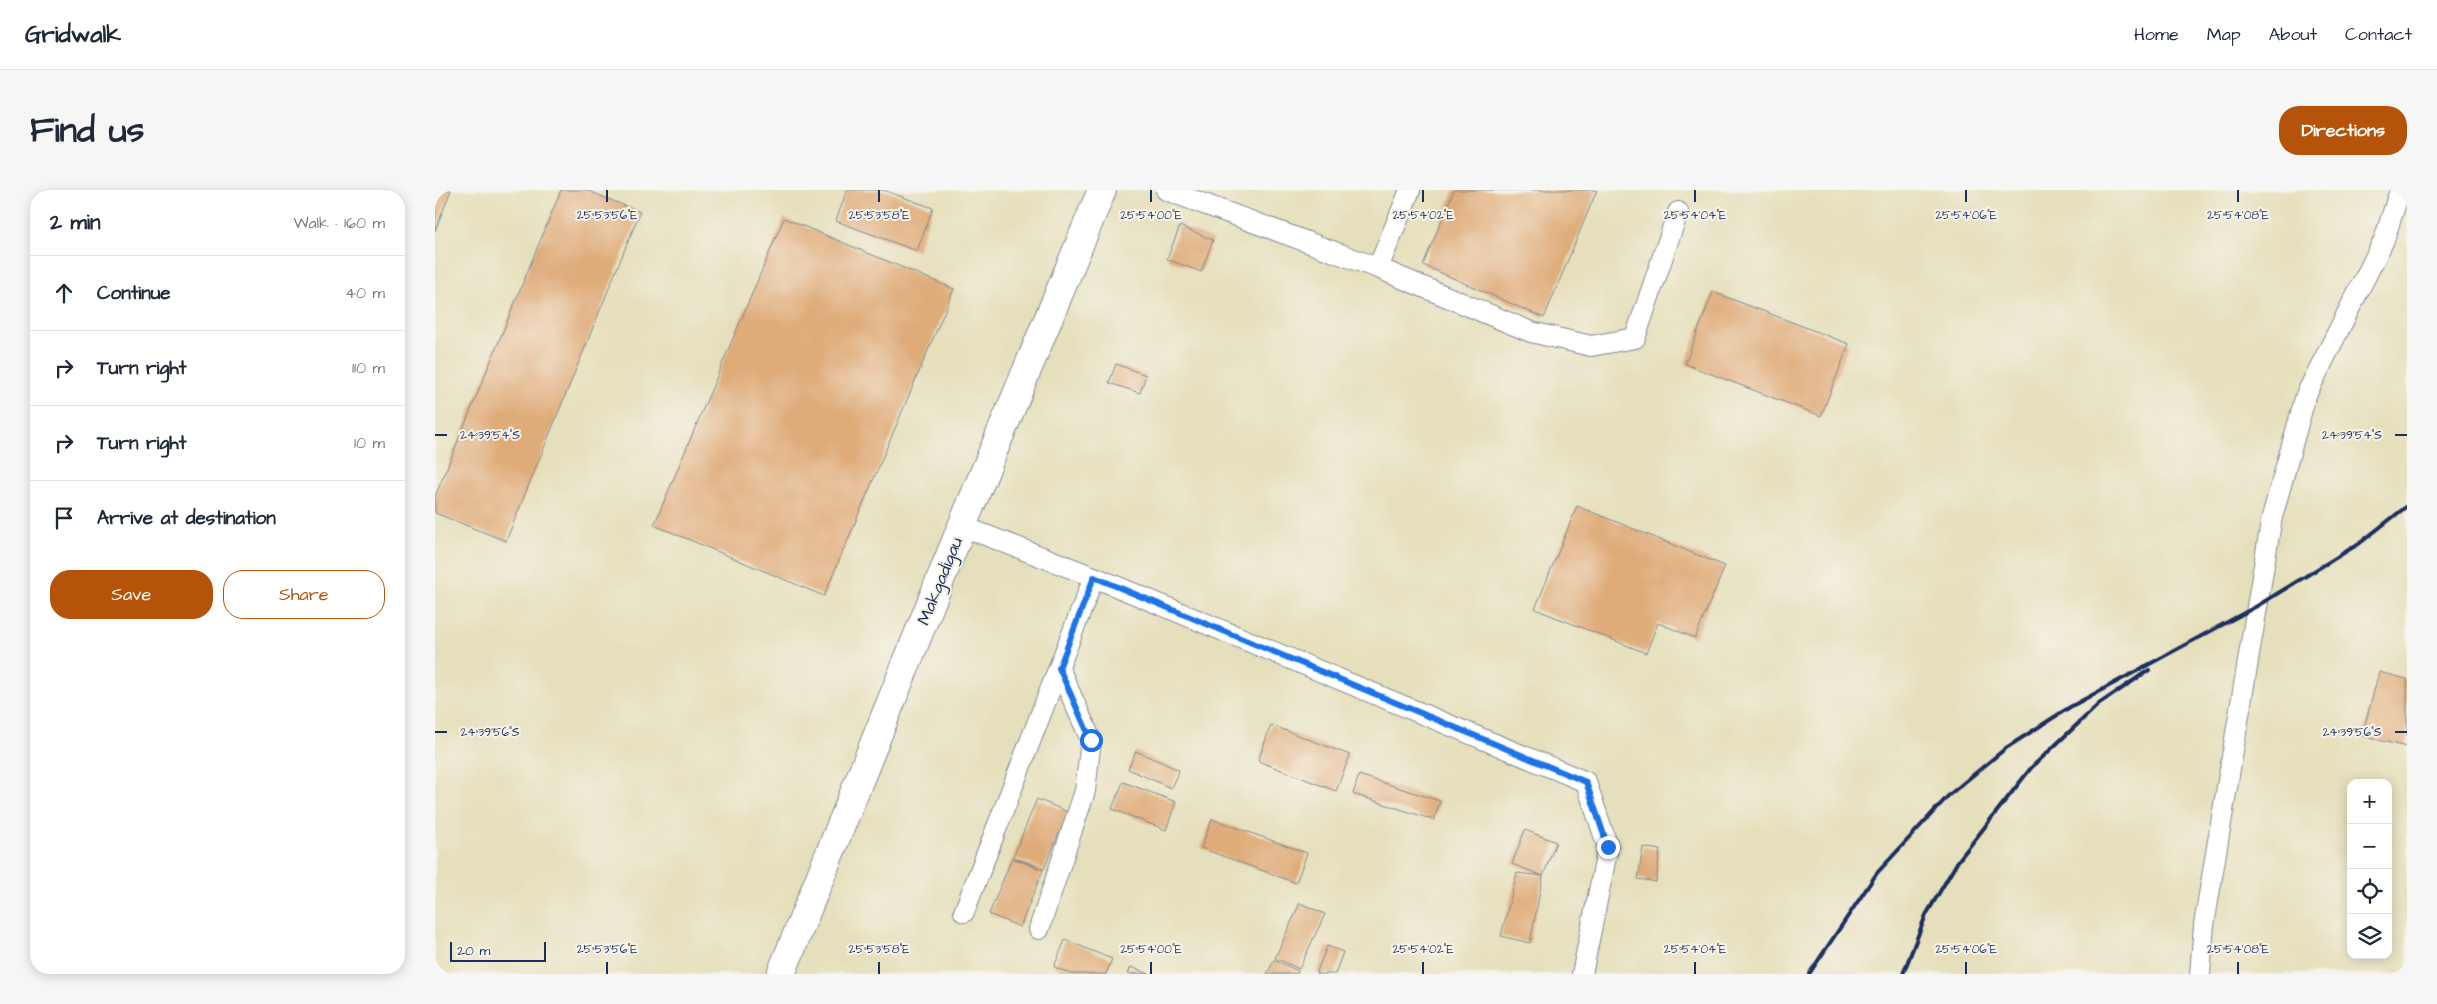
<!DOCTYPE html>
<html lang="en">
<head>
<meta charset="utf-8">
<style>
  :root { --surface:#fff; --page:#f6f6f7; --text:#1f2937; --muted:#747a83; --line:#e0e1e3; --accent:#b45309 }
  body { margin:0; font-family:"Architects Daughter",sans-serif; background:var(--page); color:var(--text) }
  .controls { position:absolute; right:15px; bottom:15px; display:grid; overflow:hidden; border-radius:10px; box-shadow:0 2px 12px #0003 }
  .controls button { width:45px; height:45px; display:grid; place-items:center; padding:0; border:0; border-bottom:1px solid var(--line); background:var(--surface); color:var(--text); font:25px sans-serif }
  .scale { position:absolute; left:15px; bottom:12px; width:96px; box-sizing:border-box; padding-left:5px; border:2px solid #1b2f5e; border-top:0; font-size:14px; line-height:18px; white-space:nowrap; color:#1b2f5e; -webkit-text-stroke:4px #f7f3e8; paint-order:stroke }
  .stop { position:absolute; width:15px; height:15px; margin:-11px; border:4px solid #1a73e8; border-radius:50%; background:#fff }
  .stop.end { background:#1a73e8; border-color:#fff; box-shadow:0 1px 5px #0008 }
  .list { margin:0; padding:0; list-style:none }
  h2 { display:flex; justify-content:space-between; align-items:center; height:65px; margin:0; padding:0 20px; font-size:21px }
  h2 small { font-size:16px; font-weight:400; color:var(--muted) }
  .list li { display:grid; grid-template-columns:32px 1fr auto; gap:15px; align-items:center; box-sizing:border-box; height:75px; padding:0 20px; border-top:1px solid var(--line) }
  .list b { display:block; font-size:19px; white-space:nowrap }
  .list em { font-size:16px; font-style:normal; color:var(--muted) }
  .actions { display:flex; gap:10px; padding:15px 20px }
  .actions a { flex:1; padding:11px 0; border:1px solid var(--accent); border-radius:20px; text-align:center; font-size:18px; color:var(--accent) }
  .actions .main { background:var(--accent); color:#fff }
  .icon { flex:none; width:28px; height:28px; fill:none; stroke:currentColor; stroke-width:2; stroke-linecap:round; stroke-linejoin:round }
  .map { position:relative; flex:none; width:1972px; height:784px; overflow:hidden; border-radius:20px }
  header { display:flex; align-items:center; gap:30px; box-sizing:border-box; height:70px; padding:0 25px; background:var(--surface); border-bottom:1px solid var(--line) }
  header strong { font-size:24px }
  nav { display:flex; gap:28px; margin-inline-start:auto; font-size:18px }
  .intro { display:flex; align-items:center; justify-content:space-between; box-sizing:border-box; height:120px; padding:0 30px }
  h1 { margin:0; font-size:35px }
  .button { padding:12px 22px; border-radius:20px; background:var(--accent); color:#fff; font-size:18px; font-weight:700 }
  main { display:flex; gap:30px; padding:0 30px }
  aside { flex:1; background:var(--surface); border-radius:20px; box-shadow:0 2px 12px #0003 }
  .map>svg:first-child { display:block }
  .building { fill:#dfab79 }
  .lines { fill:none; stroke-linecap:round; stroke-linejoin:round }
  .service-casing { stroke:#80878c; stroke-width:22 }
  .minor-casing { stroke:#80878c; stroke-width:30 }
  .service { stroke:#fff; stroke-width:20 }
  .minor { stroke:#fff; stroke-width:28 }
  .rail { stroke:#1b2f5e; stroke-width:4 }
  .route { stroke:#1a73e8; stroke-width:6 }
  .ticks { fill:none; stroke:#1b2f5e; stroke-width:2 }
  .labels { text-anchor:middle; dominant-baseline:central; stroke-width:4; stroke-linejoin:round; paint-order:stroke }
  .street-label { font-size:18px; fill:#1b2f5e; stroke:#f7f3e8 }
  .ticks-label { font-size:12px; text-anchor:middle; fill:#1b2f5e; stroke:#f7f3e8; stroke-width:4; stroke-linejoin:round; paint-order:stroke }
</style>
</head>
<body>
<header>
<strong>Gridwalk</strong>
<nav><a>Home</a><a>Map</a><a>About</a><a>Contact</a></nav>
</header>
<div class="intro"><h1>Find us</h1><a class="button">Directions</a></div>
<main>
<aside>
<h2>2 min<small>Walk · 160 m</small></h2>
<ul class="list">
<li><svg class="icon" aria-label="ahead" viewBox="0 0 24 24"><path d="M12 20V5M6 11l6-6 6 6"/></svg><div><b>Continue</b></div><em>40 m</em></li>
<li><svg class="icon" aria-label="right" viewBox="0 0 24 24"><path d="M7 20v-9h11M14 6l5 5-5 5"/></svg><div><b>Turn right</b></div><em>110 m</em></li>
<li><svg class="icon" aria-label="right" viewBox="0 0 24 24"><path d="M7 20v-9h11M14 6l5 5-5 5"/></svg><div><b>Turn right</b></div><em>10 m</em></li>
<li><svg class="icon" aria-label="arrive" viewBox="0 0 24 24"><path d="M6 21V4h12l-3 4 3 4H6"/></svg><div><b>Arrive at destination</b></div></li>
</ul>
<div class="actions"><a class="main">Save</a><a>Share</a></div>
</aside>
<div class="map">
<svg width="1972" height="784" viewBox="0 0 1972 784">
  <rect width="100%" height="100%" fill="#f7f3e8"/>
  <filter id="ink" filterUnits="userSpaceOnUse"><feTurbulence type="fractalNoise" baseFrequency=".02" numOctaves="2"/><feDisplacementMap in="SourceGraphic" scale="10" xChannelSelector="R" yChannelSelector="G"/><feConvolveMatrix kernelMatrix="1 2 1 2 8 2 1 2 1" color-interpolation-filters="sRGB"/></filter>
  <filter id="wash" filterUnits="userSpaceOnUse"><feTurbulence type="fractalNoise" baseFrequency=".0096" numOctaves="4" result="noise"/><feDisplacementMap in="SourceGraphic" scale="20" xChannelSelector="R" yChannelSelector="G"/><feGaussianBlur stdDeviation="1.12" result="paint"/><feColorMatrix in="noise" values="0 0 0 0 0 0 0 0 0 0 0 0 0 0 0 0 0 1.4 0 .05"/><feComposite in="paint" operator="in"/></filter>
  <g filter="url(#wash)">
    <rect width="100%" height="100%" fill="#e5dfbb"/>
    <g id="blocks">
      <!-- building -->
      <path class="building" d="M0,0H16L0,41Z
        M126,0H151L205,22L71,351L0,323V307Z
        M412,0H448L498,18L482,61L401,31Z
        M1019,0H1162L1109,128L988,75Z
        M349,28L519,99L389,406L219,335Z
        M745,36L778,50L766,82L732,69Z
        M1278,102L1414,154L1386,226L1250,174Z
        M681,174L711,185L705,203L674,193Z
        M1142,316L1290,376L1260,448L1223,433L1211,463L1100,419Z
        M1944,482L1972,489V557L1927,546Z
        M836,535L915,565L901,601L823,571Z
        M701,561L744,580L736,598L693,579Z
        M924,585L1005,611L999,630L918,604Z
        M688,592L741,612L731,640L677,619Z
        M602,609L633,622L609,679L578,667Z
        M777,629L872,663L861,693L766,658Z
        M1090,640L1121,652L1108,686L1095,753L1066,746L1082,683L1108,686L1077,674Z
        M1208,657L1225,660L1221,692L1203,689Z
        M577,668L608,680L585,737L554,724Z
        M865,713L890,724L864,779L840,768Z
        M630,750L677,769L671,784H637L619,777Z
        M892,756L908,762L900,784H881Z
        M839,770L863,781L862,784H832Z
        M696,777L714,784H693Z"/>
    </g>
  </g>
  <g filter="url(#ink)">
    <use href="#blocks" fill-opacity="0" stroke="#80878c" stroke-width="1"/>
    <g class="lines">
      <!-- service casing -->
      <g class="service-casing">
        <path id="service" d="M731,0L943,78L1096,142L1156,156L1200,148L1243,22
          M943,78L975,0
          M527,336L659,387L1151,592L1173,657L1147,784
          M529,722L659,387
          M604,739L650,601L656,550L624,478
          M1765,784L1769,735L1837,327L1871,205L1949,50L1965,0"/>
      </g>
      <!-- minor casing -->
      <g class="minor-casing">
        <path id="minor" d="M346,784L527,336L667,0"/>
      </g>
      <!-- service -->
      <use href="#service" class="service"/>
      <!-- minor -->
      <use href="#minor" class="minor"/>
      <!-- rail -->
      <path class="rail" d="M1374,784L1442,683L1514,605L1571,558L1635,517L1822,416L1925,353L1972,316
        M1468,784L1491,725L1523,671L1596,578L1664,514L1714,480"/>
    </g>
  </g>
  <g class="lines" filter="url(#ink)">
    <!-- route -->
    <path class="route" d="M656,550L624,478L659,387L1151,592L1173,657"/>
  </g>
  <!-- ticks -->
  <path class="ticks" d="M172,0V12M444,0V12M716,0V12M988,0V12M1260,0V12M1531,0V12M1803,0V12M0,245H12M1960,245H1972M0,542H12M1960,542H1972M172,772V784M444,772V784M716,772V784M988,772V784M1260,772V784M1531,772V784M1803,772V784"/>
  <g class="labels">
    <!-- street labels -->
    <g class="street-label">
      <text transform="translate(505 391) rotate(-68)">Makgadigau</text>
    </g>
  </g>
  <g class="ticks-label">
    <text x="172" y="29">25°53'56"E</text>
    <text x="444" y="29">25°53'58"E</text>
    <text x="716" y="29">25°54'00"E</text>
    <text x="988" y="29">25°54'02"E</text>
    <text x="1260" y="29">25°54'04"E</text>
    <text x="1531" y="29">25°54'06"E</text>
    <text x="1803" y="29">25°54'08"E</text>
    <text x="55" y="249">24°39'54"S</text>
    <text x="1917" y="249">24°39'54"S</text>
    <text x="55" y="546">24°39'56"S</text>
    <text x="1917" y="546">24°39'56"S</text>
    <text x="172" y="763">25°53'56"E</text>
    <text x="444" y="763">25°53'58"E</text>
    <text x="716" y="763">25°54'00"E</text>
    <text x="988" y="763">25°54'02"E</text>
    <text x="1260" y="763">25°54'04"E</text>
    <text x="1531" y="763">25°54'06"E</text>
    <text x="1803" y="763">25°54'08"E</text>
  </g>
</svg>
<div class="controls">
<button>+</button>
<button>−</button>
<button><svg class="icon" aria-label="locate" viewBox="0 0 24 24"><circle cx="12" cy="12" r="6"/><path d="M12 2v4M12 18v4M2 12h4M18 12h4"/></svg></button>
<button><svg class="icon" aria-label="layers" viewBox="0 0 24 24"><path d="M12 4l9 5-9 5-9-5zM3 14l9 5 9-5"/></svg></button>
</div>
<div class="scale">20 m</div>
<div class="stop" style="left:656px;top:550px"></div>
<div class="stop end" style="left:1173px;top:657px"></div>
</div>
</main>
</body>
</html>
